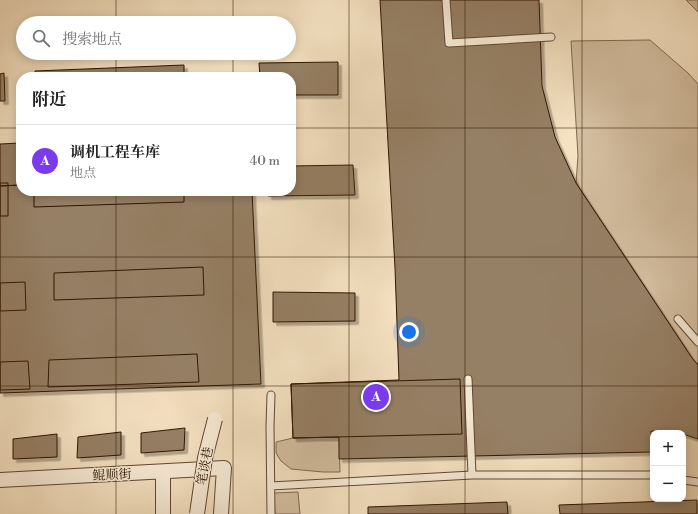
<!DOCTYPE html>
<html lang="zh">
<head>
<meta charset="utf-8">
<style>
  :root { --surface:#fff; --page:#f6f6f6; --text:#222; --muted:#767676; --line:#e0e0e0; --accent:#7c3aed }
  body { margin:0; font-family:"Libre Bodoni","Noto Serif SC",serif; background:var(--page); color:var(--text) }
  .controls { position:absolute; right:12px; bottom:12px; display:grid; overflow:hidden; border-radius:8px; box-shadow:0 2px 10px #0003 }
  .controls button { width:36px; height:36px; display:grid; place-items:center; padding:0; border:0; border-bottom:1px solid var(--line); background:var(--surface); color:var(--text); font:20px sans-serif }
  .you { position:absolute; left:409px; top:332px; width:14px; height:14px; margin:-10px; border:3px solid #fff; border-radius:50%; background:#1a73e8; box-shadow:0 0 0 6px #1a73e833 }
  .badge { display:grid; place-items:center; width:26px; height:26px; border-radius:50%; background:var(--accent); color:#fff; font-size:13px; font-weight:700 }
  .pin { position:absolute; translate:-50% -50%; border:2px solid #fff; box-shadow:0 1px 4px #0006 }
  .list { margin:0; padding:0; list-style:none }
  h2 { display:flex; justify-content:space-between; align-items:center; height:52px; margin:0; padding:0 16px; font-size:17px }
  h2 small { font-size:13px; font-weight:400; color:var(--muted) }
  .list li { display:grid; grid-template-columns:26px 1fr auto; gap:12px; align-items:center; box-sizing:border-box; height:72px; padding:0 16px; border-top:1px solid var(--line) }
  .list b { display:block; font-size:15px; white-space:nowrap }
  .list p { margin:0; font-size:13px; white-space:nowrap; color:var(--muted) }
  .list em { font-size:13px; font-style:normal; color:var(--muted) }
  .icon { flex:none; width:22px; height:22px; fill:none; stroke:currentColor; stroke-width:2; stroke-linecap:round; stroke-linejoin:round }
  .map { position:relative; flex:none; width:698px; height:514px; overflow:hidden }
  .search { position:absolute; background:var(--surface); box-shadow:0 2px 10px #0003; left:16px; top:16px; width:280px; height:44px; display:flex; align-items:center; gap:10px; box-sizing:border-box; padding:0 14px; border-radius:22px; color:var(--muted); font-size:15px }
  .panel { position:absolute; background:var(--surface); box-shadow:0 2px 10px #0003; left:16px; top:72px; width:280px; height:124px; border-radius:16px }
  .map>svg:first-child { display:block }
  .green { fill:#d4bfa1; stroke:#826a51 }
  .building { fill:#968065; stroke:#301501; filter:url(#shadow) }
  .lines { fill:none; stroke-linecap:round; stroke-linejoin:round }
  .service-casing { stroke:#614831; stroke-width:9 }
  .minor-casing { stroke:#614831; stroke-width:16 }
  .service { stroke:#f8ecd7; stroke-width:7 }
  .minor { stroke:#f8ecd7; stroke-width:14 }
  .minor-bridge-casing { stroke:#614831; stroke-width:16; stroke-linecap:butt }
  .minor-bridge { stroke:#f8ecd7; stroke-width:14 }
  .grid { fill:none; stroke:#301501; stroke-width:1; stroke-opacity:0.55 }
  .labels { text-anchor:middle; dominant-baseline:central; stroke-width:3; stroke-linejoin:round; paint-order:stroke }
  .street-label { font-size:13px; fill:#301501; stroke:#f8ecd7 }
</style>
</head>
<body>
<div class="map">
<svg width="698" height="514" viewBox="0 0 698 514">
  <defs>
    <filter id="shadow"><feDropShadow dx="3.5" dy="3.5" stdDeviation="0" flood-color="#0004"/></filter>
  </defs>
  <rect width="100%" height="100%" fill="#f5e2c2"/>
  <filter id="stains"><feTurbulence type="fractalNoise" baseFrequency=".005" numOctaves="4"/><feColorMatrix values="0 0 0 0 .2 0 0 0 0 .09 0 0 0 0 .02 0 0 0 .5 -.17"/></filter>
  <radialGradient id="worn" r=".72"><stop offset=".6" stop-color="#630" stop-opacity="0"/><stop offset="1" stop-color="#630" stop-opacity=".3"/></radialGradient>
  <!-- green -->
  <path class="green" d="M686,0H698V12Z
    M650,40L688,73L698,84V365L692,358L576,183L578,156L571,41Z
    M339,437L340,472H323L291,469L281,461L276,453V442L293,438Z
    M298,492L300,514H275L274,493Z"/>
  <!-- building -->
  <path class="building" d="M380,0H539L542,86L555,137L576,183L692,358L698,365V439L683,434V433L651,431V452L339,459V437L293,438L291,384L399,380L395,268Z
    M338,62V95H291V77H260L259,63Z
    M184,65V77H35V71Z
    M4,73L5,101H0V74Z
    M21,143V185L0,186V144Z
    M353,165L355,195L268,196V191H291V166Z
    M0,183H8V216H0Z
    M21,185V191H252L261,384L0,393V186Z
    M34,191H184V202L34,207Z
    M203,267L204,295L54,300V273Z
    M25,282L26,310L0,311V283Z
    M273,292L355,293V321L273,322Z
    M197,354L199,382L48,387L49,360Z
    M28,361L30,389L0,390V362Z
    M460,379L462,434L293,438L291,384Z
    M185,428L184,450L141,453V433Z
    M121,432V455L77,458L78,437Z
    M57,434V457L13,459V439Z
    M697,500V514H560L559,505Z
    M507,502L508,514H368V507Z"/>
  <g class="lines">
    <!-- service casing -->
    <g class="service-casing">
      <path id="service" d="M446,0L449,43L551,37
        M678,319L698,342
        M271,395L270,426L271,514
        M472,475H653
        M683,480L698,482
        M271,486L472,475L468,379"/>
    </g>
    <!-- minor casing -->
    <g class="minor-casing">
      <path id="minor" d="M0,480L224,468L221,514
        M163,514V472"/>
    </g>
    <!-- service -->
    <use href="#service" class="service"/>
    <!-- minor -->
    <use href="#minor" class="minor"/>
    <!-- minor-bridge casing -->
    <g class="minor-bridge-casing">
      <path id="minor-bridge" d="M197,514L205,458L215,419"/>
    </g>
    <!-- minor-bridge -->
    <use href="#minor-bridge" class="minor-bridge"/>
  </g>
  <!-- grid -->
  <path class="grid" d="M116,0V23M233,0V23M349,0V514M465,0V514M582,0V514M116,53V77M233,53V77M0,128H21M291,128H698M116,191V514M233,191V514M0,257H698M0,386H698"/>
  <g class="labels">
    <!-- street labels -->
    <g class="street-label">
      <text transform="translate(205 466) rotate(-79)">笔谈巷</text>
      <text transform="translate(112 475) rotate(-3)">鲲顺街</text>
    </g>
  </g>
  <rect width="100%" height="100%" filter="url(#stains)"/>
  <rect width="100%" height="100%" fill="url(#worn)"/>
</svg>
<div class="controls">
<button>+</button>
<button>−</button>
</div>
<div class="you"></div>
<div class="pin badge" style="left:376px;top:397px">A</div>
<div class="search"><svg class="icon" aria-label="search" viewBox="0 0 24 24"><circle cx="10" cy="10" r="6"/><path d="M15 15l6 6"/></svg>搜索地点</div>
<section class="panel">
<h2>附近<small></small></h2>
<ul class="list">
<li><span class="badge">A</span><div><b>调机工程车库</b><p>地点</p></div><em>40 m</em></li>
</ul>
</section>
</div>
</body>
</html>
